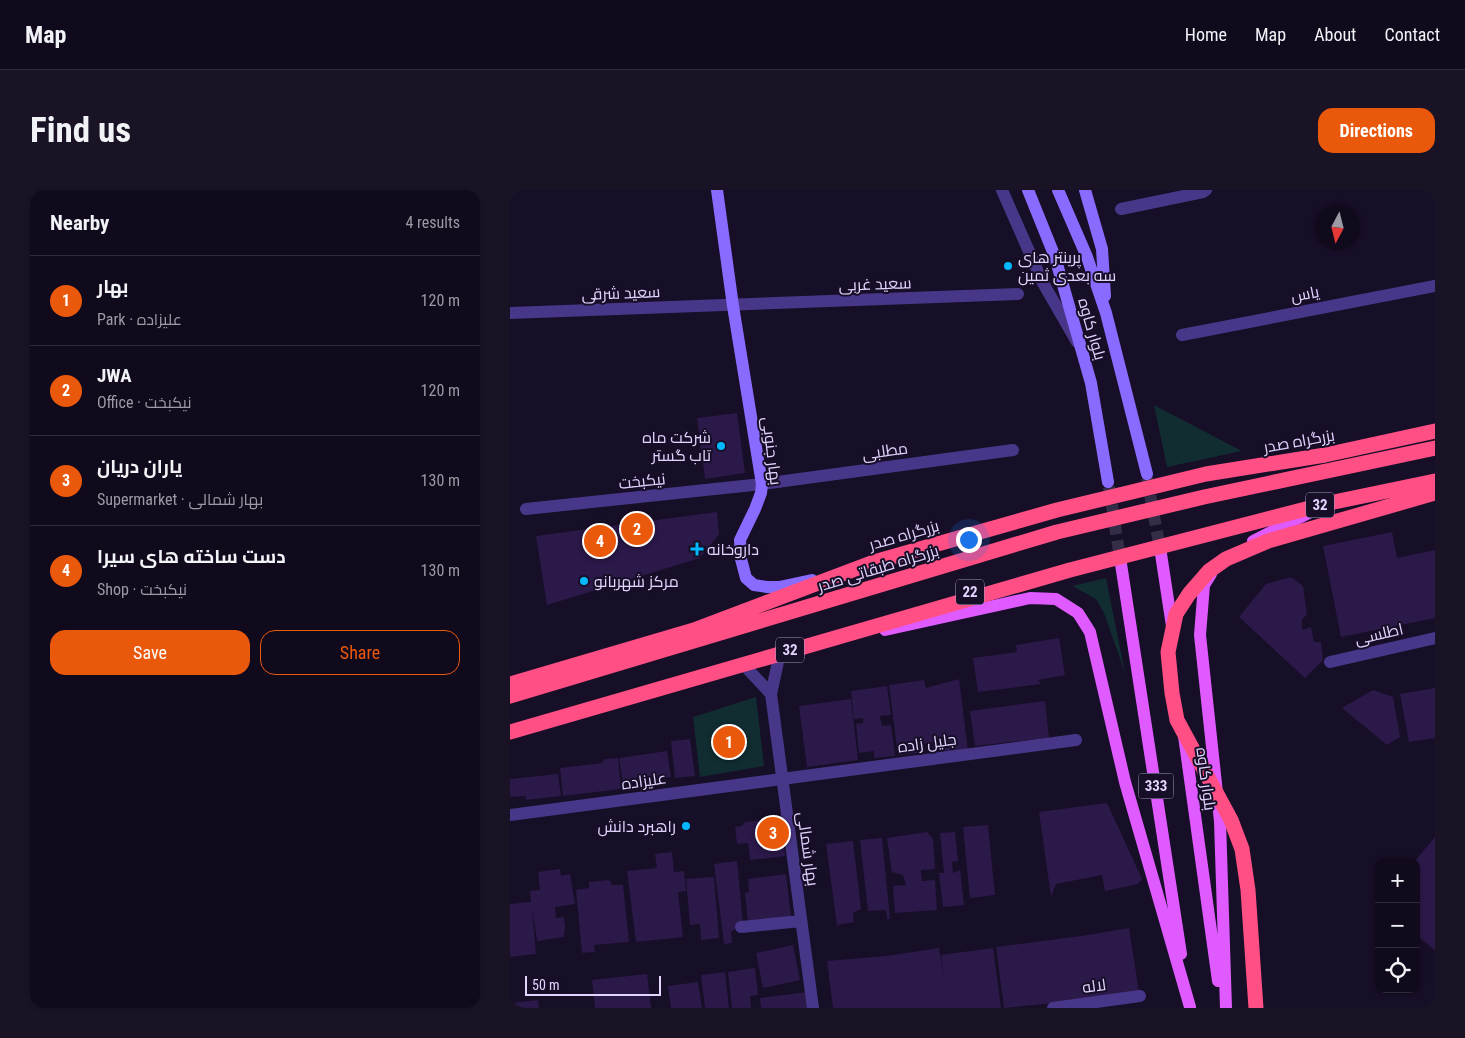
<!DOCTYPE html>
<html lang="en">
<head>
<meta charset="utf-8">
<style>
  :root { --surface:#110a1d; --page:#1a1326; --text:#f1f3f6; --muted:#9c9aa4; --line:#302b3b; --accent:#ea580c }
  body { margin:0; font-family:"Roboto Condensed",Cairo,sans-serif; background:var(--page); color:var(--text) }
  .controls { position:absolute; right:15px; bottom:15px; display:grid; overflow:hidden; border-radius:10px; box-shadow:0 1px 4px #0004 }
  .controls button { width:45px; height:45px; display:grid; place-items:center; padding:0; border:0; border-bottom:1px solid var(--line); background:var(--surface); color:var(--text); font:25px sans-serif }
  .compass { position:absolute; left:805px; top:15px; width:45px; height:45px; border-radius:50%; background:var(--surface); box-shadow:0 1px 4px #0004; rotate:187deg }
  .scale { position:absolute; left:15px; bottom:12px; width:136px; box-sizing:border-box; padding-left:5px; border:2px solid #e1d4ff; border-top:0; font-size:14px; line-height:18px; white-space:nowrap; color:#e1d4ff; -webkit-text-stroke:4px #170e27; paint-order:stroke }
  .you { position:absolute; left:458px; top:349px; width:18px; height:18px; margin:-12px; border:4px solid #fff; border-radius:50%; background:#1a73e8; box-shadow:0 0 0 8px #1a73e833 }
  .badge { display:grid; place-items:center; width:32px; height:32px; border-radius:50%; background:var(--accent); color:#fff; font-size:16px; font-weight:700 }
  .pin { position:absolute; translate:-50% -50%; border:2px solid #fff; box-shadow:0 1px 5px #0006 }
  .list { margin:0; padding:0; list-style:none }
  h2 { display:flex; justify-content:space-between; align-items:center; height:65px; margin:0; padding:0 20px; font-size:21px }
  h2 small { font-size:16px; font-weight:400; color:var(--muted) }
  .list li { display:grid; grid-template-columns:32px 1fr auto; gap:15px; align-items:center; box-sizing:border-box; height:90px; padding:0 20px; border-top:1px solid var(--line) }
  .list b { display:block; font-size:19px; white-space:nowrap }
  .list p { margin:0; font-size:16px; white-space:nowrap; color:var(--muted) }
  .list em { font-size:16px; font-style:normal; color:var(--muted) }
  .actions { display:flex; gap:10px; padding:15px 20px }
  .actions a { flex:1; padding:11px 0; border:1px solid var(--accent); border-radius:15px; text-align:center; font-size:18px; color:var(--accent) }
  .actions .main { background:var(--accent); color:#fff }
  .icon { flex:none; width:28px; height:28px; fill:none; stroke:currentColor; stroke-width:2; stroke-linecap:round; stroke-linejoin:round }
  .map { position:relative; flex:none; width:925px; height:818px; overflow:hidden; border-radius:15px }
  header { display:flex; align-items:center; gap:30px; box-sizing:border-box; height:70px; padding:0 25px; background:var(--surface); border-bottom:1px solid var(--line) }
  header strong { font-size:24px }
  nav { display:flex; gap:28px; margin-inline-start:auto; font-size:18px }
  .intro { display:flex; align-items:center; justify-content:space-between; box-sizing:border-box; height:120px; padding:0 30px }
  h1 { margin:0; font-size:35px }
  .button { padding:12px 22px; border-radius:15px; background:var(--accent); color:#fff; font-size:18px; font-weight:700 }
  main { display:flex; gap:30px; padding:0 30px }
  aside { flex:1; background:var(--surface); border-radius:15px; box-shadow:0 1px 4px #0004 }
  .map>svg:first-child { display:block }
  .green { fill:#112d31 }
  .building { fill:#2b1949 }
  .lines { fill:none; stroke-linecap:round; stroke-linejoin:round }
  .primary-tunnel { stroke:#352c47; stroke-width:12; stroke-dasharray:12 6; stroke-linecap:butt }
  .street { stroke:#483788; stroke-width:12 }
  .secondary { stroke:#896bff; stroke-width:12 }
  .primary { stroke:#df5bff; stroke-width:12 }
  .highway { stroke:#ff4f84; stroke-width:15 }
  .poi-dot { fill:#00b8ff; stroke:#170e27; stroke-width:2 }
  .labels { text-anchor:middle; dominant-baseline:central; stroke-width:4; stroke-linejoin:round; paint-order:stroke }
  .shield { fill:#170e27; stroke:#a499be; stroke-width:1 }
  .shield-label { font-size:15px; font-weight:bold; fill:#e1d4ff }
  .poi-label { font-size:16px; fill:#e1d4ff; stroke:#170e27; text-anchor:start }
  .street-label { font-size:16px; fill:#e1d4ff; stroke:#170e27 }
</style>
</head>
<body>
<header>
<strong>Map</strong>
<nav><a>Home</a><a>Map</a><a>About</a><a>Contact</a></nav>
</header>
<div class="intro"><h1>Find us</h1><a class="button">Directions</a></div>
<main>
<aside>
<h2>Nearby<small>4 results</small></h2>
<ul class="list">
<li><span class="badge">1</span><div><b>بهار</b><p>Park · علیزاده</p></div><em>120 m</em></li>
<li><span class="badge">2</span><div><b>JWA</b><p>Office · نیکبخت</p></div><em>120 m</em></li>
<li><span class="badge">3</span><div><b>یاران دریان</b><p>Supermarket · بهار شمالی</p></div><em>130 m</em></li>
<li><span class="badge">4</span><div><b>دست ساخته های سیرا</b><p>Shop · نیکبخت</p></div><em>130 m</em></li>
</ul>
<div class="actions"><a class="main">Save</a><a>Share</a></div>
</aside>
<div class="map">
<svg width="925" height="818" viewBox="0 0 925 818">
  <rect width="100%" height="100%" fill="#170e27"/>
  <!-- green -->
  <path class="green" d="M644,215L732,261L657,277Z
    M596,388L615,483L594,423L586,409L562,396Z
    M246,507L254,576L190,587L183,527Z"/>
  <!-- building -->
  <path class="building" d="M227,223L235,283L195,289L187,228Z
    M207,322L209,344L190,368L37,415L26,346Z
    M882,342L887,368L925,360V428L831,447L813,356Z
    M781,387L793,396L797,425L792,429V440L801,437L804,452H811L813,470L795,488L729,427L756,394Z
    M549,448L555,485L528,490L531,494L468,502L463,468L507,462L506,455Z
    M449,489L458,561L424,566L422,552L408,555L410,563L388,565L379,495L414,490L416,498Z
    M377,496L381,525L370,526L372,536L381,535L385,566L364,568V561L349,563L346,534L353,533V528L344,529L341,501Z
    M925,498V548L899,552L890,504Z
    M863,500L883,507L890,547L877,555L832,518Z
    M341,509L348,570L297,577L289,516Z
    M535,511L539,548L465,556L460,521Z
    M180,549L185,586L165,588L161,551Z
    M157,561L161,587L141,590V595L125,598L124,592L113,593L109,568Z
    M108,568L111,599L53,606L50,578L92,573L95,569Z
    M48,584L51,606L16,610V606L0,607V589Z
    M597,613L632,689L628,694L595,701L592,685L546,694L541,707L529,622Z
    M271,628L275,666L240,670L238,653L227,654L225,637L232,636L235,632Z
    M478,635L485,705L460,708L453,637Z
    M417,642L423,649L425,679L411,680L412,691L425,690L427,720L385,723L383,696L396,695L393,685L382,682L377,648Z
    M445,642L448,671L442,672L443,683L450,680L454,715L433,717L429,683H434L430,643Z
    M925,647V760L906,745V672H904Z
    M372,648L380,729H377L376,720L358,721L350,650Z
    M343,651L351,719L343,723L344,732L327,735L316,654Z
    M162,662L164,682L174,681L176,701L168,702L173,747L126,752L117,681L147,678L145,664Z
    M227,671L233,734L221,742L222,753L214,754L204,674Z
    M50,679L51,686L60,684L65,714L45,717L46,728L54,727L55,737L54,747L27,751L22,718L26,764L0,767V714L21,712L20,701L30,700L28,682Z
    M276,684L281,727L238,732L235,703L239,702L238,689Z
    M204,687L209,748L191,750L190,734L180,735L176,689Z
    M99,690L102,695H113L119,752L84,755L85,762L72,763L66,700L79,698V692Z
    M619,738L629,802L587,809L494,818L486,757L578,745Z
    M283,755L290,790L253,798L246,763Z
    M429,758L434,790L431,765L483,758L491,818H323L317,771L376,766Z
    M245,778L248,805L240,806L241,818H222L218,782Z
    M215,782L219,818H195L191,785Z
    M137,784L141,818H85L82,790Z
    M188,792L192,818H161L158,796Z
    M297,802L299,818H251L250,808Z
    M28,810L29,818H1V813Z"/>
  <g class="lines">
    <!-- primary-tunnel -->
    <path class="primary-tunnel" d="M637,288L651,364
      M599,297L611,374"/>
    <!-- street -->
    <path class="street" d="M492,0L533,93L567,152
      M611,19L693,2L696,0
      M0,123L508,104
      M672,145L925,96
      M16,319L252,294L503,260
      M270,463L261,504L303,818
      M820,472L925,448
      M233,474L261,504
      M0,625L566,550
      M231,737L291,731
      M543,818L630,806"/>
    <!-- secondary -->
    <path class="secondary" d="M207,0L223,116L252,294L251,303L245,319L230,350L231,369L236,388L244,395L257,397H269L302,390
      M518,0L545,67L581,193L598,292
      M548,0L577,67L596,123L637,284
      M575,0L592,59L595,106"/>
    <!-- primary -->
    <path class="primary" d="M743,351L801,322
      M651,364L662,436
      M611,374L671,764
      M701,384L694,395L690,445L710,631L716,818
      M375,440L520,408L546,409L568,423L580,442L615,592L680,817
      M674,546L708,791"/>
    <!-- highway -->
    <path class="highway" d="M0,494L184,440L364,372L547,320L696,284L815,265L925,241
      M0,506L547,342L694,307L925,258
      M0,542L560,380L819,313L925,291
      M746,818L738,700L732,659L721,630L667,530L662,503L658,462L666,424L679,404L699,381L716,369L758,351L925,303"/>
  </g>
  <!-- markers -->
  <g class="poi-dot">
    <circle cx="498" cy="76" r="5"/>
    <circle cx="211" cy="256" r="5"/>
    <path d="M184.5 351.5h5v5h5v5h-5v5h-5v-5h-5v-5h5z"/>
    <circle cx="74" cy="391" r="5"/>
    <circle cx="176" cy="636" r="5"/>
  </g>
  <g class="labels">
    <!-- shield labels -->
    <g class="shield">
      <rect x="796" y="302.5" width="28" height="25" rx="4"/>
      <rect x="446" y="389.5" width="28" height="25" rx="4"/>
      <rect x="266" y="447.5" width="28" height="25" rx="4"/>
      <rect x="628.5" y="583.5" width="35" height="25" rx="4"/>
    </g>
    <g class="shield-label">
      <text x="810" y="315">32</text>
      <text x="460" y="402">22</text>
      <text x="280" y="460">32</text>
      <text x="646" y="596">333</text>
    </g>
    <!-- poi labels -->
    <g class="poi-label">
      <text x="508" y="67">پرینتر های<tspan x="508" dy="18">سه بعدی ثمین</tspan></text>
      <text x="201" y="247" text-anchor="end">شرکت ماه<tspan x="201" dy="18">تاب گستر</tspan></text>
      <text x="197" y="359">داروخانه</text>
      <text x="84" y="391">مرکز شهربانو</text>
      <text x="166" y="636" text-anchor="end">راهبرد دانش</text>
    </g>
    <!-- street labels -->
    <g class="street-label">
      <text transform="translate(365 94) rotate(-2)">سعید غربی</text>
      <text transform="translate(111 103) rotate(-2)">سعید شرقی</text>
      <text transform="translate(795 104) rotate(-11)">یاس</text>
      <text transform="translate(582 139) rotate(74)">بلوار کاوه</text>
      <text transform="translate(789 251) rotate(-10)">بزرگراه صدر</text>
      <text transform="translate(262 261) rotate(83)">بهار جنوبی</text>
      <text transform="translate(375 261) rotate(-8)">مطلبی</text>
      <text transform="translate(132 291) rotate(-6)">نیکبخت</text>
      <text transform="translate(394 345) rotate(-16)">بزرگراه صدر</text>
      <text transform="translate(368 378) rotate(-17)">بزرگراه طبقاتی صدر</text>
      <text transform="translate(869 444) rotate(-13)">اطلسی</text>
      <text transform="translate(417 553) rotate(-8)">جلیل زاده</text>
      <text transform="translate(696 589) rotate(82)">بلوار کاوه</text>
      <text transform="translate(134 591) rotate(-8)">علیزاده</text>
      <text transform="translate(298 659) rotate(82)">بهار شمالی</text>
      <text transform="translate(584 796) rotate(-8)">لاله</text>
    </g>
  </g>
</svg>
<div class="controls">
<button>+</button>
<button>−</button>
<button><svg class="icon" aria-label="locate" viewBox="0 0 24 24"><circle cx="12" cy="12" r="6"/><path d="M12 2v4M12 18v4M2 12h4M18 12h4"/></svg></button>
</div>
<svg class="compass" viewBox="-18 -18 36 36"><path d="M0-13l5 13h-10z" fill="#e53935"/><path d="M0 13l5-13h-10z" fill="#9c9aa4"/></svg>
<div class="scale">50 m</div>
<div class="you"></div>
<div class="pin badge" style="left:219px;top:552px">1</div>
<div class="pin badge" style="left:127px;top:339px">2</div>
<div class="pin badge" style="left:263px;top:643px">3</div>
<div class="pin badge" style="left:90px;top:351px">4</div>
</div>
</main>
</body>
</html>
